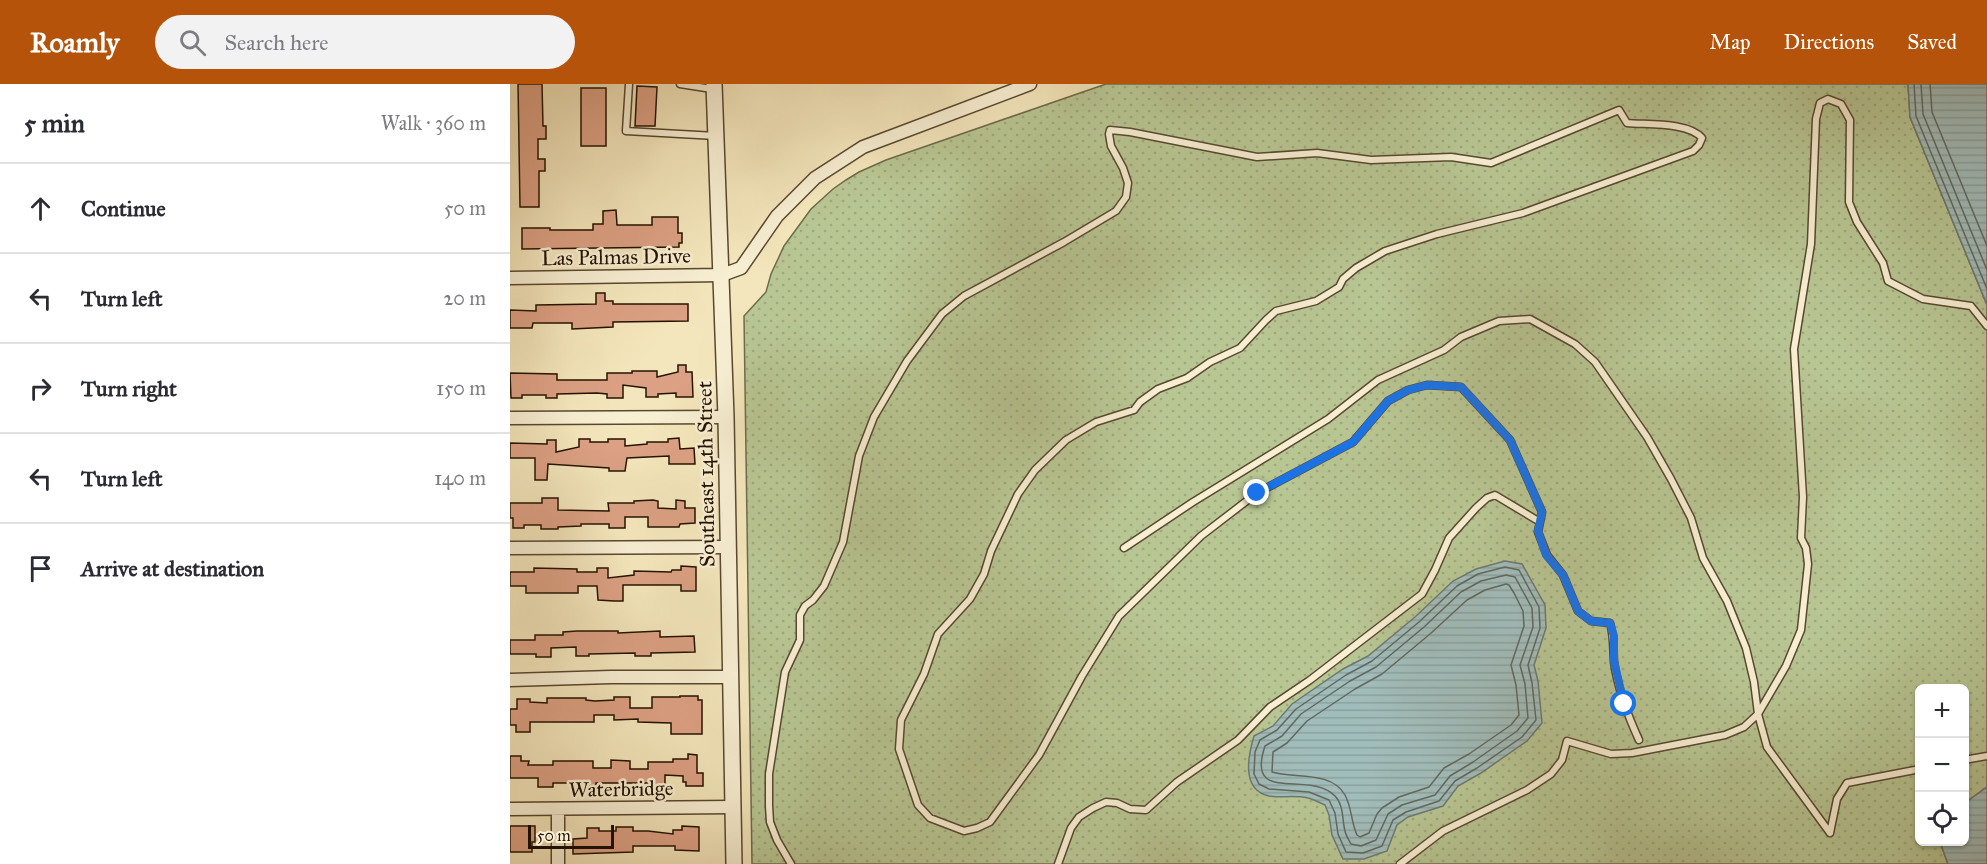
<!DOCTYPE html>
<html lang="en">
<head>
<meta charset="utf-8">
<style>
  :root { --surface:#fff; --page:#f2f2f3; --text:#2b2b33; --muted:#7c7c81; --line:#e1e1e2; --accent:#b45309 }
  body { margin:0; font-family:"IM FELL Great Primer",serif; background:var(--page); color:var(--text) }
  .controls { position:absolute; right:18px; bottom:18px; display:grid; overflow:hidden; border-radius:9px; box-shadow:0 2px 4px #0004 }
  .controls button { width:54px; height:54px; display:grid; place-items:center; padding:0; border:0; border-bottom:2px solid var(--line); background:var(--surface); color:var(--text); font:30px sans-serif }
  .scale { position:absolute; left:18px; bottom:15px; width:86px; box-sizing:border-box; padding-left:6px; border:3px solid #241300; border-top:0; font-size:16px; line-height:21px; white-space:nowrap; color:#241300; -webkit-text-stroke:4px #f8efd3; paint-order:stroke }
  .stop { position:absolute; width:18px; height:18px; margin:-14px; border:4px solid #1a73e8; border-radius:50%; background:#fff }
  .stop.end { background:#1a73e8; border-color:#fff; box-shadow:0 2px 6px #0008 }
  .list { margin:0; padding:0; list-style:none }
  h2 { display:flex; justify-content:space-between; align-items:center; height:78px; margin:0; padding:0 24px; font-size:26px }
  h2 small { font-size:20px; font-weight:400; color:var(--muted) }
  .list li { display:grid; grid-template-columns:39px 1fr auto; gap:18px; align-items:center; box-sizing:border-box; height:90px; padding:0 24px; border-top:2px solid var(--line) }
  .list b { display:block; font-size:22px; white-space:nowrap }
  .list em { font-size:20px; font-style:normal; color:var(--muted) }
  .icon { flex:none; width:33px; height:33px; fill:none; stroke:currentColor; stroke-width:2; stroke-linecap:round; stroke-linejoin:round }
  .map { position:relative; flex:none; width:1477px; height:780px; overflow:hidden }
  header { display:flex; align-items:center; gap:36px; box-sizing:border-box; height:84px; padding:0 30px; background:var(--accent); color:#fff }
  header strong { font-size:28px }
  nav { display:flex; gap:33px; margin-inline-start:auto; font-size:21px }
  .search { width:420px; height:54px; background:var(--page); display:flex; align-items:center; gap:15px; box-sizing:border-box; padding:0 21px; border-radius:33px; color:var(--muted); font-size:22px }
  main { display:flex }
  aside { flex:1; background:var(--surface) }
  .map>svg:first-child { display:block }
  .grass { fill:url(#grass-dots); stroke:#6e6c4a; stroke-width:1.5 }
  .water { fill:url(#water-rules); stroke:#6f7970; stroke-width:1.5 }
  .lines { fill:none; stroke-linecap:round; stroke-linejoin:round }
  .shore { stroke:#62685e; stroke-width:1.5 }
  .building { fill:#dca184; stroke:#241300; stroke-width:1.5 }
  .service-casing { stroke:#58482f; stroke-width:9 }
  .minor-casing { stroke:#58482f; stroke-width:15 }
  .tertiary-casing { stroke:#58482f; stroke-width:18 }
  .service { stroke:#f8efd3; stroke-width:6 }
  .minor { stroke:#f8efd3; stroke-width:12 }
  .tertiary { stroke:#f8efd3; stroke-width:15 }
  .route { stroke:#1a73e8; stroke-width:8 }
  .labels { text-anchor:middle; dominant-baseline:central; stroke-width:5; stroke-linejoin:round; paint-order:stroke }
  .street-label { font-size:21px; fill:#241300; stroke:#f8efd3 }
</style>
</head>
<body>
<header>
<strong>Roamly</strong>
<div class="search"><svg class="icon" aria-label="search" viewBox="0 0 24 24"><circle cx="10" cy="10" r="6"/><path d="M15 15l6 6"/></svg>Search here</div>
<nav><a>Map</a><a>Directions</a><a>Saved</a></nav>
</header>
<main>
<aside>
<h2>5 min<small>Walk · 360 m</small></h2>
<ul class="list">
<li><svg class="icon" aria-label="ahead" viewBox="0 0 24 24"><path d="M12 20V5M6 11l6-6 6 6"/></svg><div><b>Continue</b></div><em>50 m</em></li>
<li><svg class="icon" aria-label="left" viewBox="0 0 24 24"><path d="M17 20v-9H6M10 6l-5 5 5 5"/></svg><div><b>Turn left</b></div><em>20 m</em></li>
<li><svg class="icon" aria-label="right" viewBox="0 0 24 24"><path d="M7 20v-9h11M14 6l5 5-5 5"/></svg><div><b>Turn right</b></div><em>150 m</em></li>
<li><svg class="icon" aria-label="left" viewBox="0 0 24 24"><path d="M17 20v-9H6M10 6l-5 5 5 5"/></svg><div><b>Turn left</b></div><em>140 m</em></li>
<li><svg class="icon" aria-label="arrive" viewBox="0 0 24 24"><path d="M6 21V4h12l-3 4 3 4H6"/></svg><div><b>Arrive at destination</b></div></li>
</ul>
</aside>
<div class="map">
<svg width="1477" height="780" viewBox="0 0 1477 780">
  <defs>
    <pattern id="grass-dots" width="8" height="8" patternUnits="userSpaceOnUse" patternTransform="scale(1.5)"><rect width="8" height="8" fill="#b8c693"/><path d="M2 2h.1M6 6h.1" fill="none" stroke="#9ea97d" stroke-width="1.8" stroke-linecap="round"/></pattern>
    <pattern id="water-rules" width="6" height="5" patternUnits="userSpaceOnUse" patternTransform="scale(1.5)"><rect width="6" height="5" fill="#a1bdbb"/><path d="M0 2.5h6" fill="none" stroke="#8aa29f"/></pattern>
  </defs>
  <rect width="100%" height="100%" fill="#f4e6bc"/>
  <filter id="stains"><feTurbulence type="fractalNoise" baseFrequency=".00333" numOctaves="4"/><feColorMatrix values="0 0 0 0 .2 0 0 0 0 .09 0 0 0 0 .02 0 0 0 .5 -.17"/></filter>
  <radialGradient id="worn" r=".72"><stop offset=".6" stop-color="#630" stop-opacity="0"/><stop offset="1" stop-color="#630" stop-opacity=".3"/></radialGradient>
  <!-- grass -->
  <path class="grass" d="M596,0H1398L1400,33L1477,221V703L1455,719L1454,604H1410V758H1430L1438,780H242L234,232L256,208L261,190L274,162L301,125L323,105L336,96L349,88L376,76Z"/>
  <!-- water -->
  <path class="water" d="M1398,0H1477V221L1400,33Z
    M995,477L1012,480L1035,521L1036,544L1024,581L1028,597L1032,639L1017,657L971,689L948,702L933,722L898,733L887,741L877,767L854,775H833L822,751L819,731L815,721C810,719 803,715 798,714C785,711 772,714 759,712C731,706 738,672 744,652L763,642L782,620L833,585L858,572L905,533L943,497L966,485Z
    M1477,703V780H1438L1430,758H1454L1455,719Z"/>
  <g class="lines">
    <!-- shore -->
    <path class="shore" d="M1404,0L1406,32L1477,205
      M1411,0L1413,30L1477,186
      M1420,0L1422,28L1477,162
      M995,483L1009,486L1029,523L1030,544L1018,581L1022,599L1026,636L1012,653L967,684L945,697L929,717L896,728L883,736L872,762L853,769L836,768L828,750L825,729L819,716L799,708L759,705L749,700L744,690L745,668L750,656L767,646L786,625L836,591L862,577L909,538L947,502L968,490Z
      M996,491L1005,493L1022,524L1023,543L1010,581L1015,600L1018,634L1007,647L963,678L940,692L925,711L892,721L878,730L866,756L851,762L841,760C839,756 836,752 835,747C832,736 834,721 825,712C799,685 735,722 755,662L772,652L791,630L840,597L866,583L914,543L951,508L971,497Z
      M996,500L999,501L1004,509L1013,527L1014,542L1001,581L1006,601L1009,631L1001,641L959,670L934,684L919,703L889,713L872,724L867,730L859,749L850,753L847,751C841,738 842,724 835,711C821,686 783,695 762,688L763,668L777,659L797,637L845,605L872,590L920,550L957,516L975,506Z"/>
  </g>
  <!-- building -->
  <path class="building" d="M8,0H32L33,42H36V55H28V75H35V87H29V123H10Z
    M127,2L147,3L145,42H125Z
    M71,4H96V62H71Z
    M106,126L107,141H142V133H168V149H172V159H169V163L12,165V144H40V146H83V140H93V127Z
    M86,209H95V217H103V220H178V237L103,238V243L62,245V239H23L22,244H0V226L26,227V221L86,220Z
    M168,281H176V288H182L183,313H166V309L148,310V313H136V304L113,301V314H97V310L87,309L47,310V314H36V311H12V314H1L0,289L47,290V296H97V289H122V287H147V293L168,288Z
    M169,354L170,365L184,364L185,380H159V372L117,374L115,387H99V384L38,380L37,396H25V374H0V359L37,360V356H46V368L69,363V355H80V358H98V355H115V362L137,360V358H158V355Z
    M32,414H48V426L99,427L98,419H124V417L143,416L148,417V424L166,425V416L175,417V424H185V439L170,440L169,443H138V433H115V444H99V440H71V442L48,443V445H31V441H14V444H3V434H0V419H32Z
    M171,482L186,483V507H171V501H113V517H104L88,516L87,502H68V509H16V502H0V488H24V484L67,485V488H87V484H98V494L124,491V487L161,488L162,486H171Z
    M67,547H108V549L150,547V553L184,552L185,568L141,569V572H125V569L79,570V572H66V563L41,564V573H26V570H0V556H25V551H53V548Z
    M170,612H188V616H192V650H161V639L128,638V635L104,636V631H84V638H20V648H6V641H0V625H7V615H20V618L37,619V614H76V616L85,617L104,616V613H120V624H142V613H170Z
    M178,670L187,671V689H193V702H176V698H173V692L155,691V702H138V699H86V702H77V699H43V703H28V694H0V672H11V677H19L18,681H43V677H83V684H101V676L120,677V685H138V678H163V675H178Z
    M0,742H25V758H22V768H0Z
    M172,742L189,743V767L165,766V762H123V768L63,770V755L77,754V744H89V747H106V743H123V747H138L163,750V746H172Z"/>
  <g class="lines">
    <!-- service casing -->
    <g class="service-casing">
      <path id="service" d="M119,0L116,47L206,52
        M170,0L202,5
        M614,464L683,418L818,335L868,296L934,266L951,253L989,237L1020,235L1065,260L1085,278L1137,353L1161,395L1181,434L1193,474L1217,517L1236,564L1244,598L1248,630L1257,663L1320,749
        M1454,676L1477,672
        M1320,749L1327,715L1337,699L1410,685
        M281,780L267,756L260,738L259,722V690L275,588L290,556V531L295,522L303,516L314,502L333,458L349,372L364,333L397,277L432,230L454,212L554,158L606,127L616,113L618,99L613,84L601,62L599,50L600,46L620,48L747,73L807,69L861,76L941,73L981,79L1109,26L1117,39C1138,41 1178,38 1192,54L1189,61L1183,67L1013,129L927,150L875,167L846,184L833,195L829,203L806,217L766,227L756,236L730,264L700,278L677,294L648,305L630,318L624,326L586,338L556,356L525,386L508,410L481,467L474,490L460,515L428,550L414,590L391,636L389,665L408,721L420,734L454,747L467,744L480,738L529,671L572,592L609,532L691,452L747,409L843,358L878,317L898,306L917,301L951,303L1000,356L1032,428L1028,448L1037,471L1053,491L1068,527L1081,537L1100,539C1104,552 1103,564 1104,578C1108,606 1117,630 1129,656
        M548,780L561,744L569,733L583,724L596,718L607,719L620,725L636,726L667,698L728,656L760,623L800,596L912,510L925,486L939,454L966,424L977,414L985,411L1030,438
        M890,780L933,747L1017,706L1041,690L1052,676L1057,657L1101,670L1122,669L1215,651L1234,643L1248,630L1276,582L1291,546L1298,480L1296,464L1291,454L1293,413L1284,265L1301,160L1306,35L1310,19L1318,15L1331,20L1340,36L1339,118L1347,138L1373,179L1378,197L1413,215L1461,222L1477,242"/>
    </g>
    <!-- minor casing -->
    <g class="minor-casing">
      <path id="minor" d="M0,194L212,191L231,184L267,132L305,94L353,63L520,0
        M0,334L216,333
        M0,464L219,463
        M0,596L101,593H221
        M0,725L223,723
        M48,725V780"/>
    </g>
    <!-- tertiary casing -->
    <g class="tertiary-casing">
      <path id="tertiary" d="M204,0L216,333L224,780"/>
    </g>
    <!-- service -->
    <use href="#service" class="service"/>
    <!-- minor -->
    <use href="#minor" class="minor"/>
    <!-- tertiary -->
    <use href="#tertiary" class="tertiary"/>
  </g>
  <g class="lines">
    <!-- route -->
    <path class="route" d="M747,409L843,358L878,317L898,306L917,301L951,303L1000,356L1032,428L1028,447L1036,471L1053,491L1068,527L1081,537L1100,539L1104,552V577L1114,620"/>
  </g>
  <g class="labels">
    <!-- street labels -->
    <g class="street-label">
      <text transform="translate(106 173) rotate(-1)">Las Palmas Drive</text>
      <text transform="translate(196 390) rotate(-91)">Southeast 14th Street</text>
      <text transform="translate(111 705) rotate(-1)">Waterbridge</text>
    </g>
  </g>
  <rect width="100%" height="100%" filter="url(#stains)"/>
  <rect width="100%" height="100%" fill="url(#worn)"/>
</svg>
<div class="controls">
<button>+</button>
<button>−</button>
<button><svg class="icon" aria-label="locate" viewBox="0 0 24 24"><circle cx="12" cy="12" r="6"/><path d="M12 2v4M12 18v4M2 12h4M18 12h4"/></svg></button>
</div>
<div class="scale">50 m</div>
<div class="stop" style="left:1114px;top:620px"></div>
<div class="stop end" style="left:747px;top:409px"></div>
</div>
</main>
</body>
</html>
